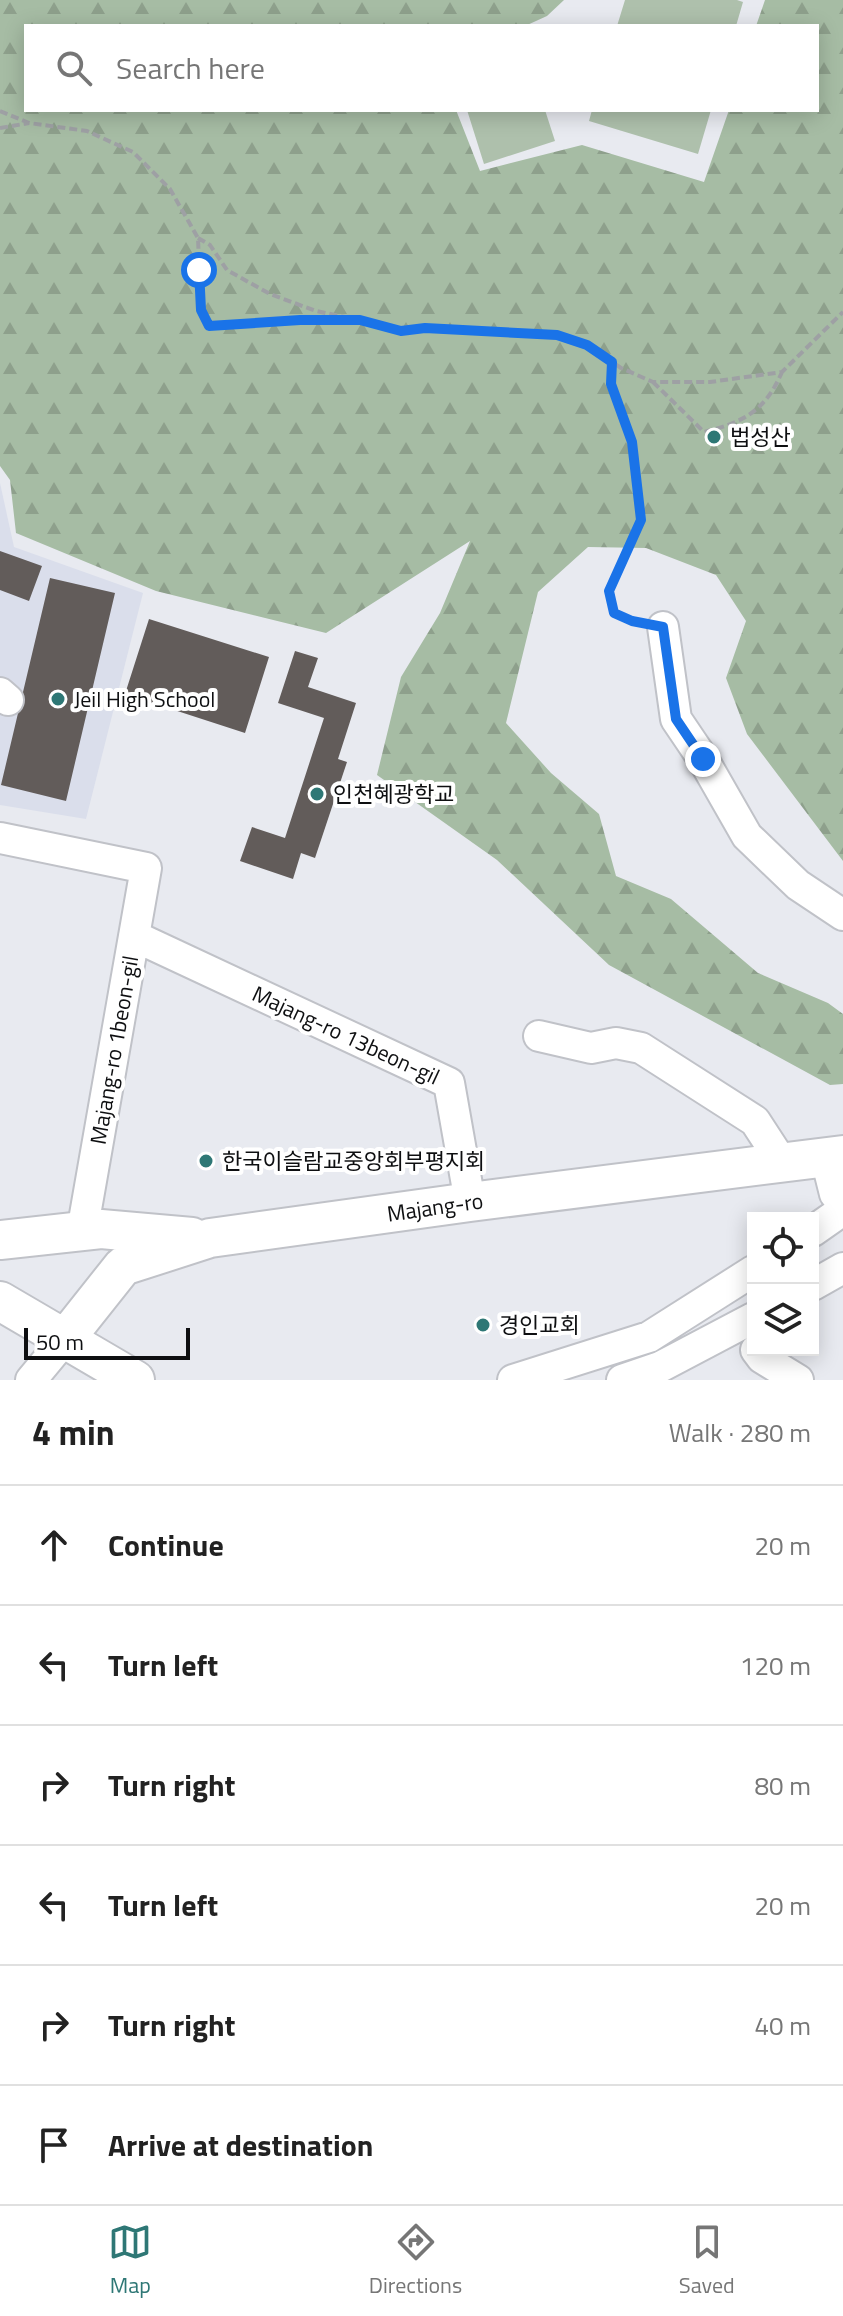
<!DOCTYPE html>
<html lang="en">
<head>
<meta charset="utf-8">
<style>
  :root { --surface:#fff; --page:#f6f6f6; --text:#222; --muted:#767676; --line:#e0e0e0; --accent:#2e7775 }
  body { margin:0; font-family:"Titillium Web","Noto Sans KR",sans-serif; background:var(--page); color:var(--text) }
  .controls { position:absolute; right:24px; bottom:24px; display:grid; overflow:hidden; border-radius:0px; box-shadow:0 4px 20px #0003 }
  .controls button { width:72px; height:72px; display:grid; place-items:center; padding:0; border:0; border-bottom:2px solid var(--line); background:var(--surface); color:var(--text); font:40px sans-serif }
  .scale { position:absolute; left:24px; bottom:20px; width:166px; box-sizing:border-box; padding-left:8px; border:4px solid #0e0f11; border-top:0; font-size:22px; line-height:28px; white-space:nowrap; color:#0e0f11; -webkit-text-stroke:6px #fff; paint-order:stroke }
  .stop { position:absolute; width:24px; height:24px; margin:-18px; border:6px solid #1a73e8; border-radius:50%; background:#fff }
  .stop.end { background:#1a73e8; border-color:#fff; box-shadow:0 2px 8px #0008 }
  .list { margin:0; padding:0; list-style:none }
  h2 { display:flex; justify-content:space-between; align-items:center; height:104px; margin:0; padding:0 32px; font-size:34px }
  h2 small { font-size:26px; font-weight:400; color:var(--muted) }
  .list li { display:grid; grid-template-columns:52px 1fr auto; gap:24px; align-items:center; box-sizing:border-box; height:120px; padding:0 32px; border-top:2px solid var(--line) }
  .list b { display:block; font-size:30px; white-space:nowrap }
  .list em { font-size:26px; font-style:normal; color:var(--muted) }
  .icon { flex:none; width:44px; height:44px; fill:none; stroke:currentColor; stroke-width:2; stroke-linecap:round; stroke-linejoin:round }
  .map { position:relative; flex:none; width:843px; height:1380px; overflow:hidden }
  .search { position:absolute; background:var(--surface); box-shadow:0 4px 20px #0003; left:24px; right:24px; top:24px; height:88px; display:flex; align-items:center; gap:20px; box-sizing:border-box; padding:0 28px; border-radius:0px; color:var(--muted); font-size:30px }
  .sheet { height:824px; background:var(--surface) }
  nav { display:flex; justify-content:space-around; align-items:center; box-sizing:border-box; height:112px; border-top:2px solid var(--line); background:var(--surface); font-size:22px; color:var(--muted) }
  nav a { display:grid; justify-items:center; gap:4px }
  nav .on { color:var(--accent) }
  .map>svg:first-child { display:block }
  .built { fill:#dadeeb }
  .forest { fill:url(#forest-firs) }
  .park { fill:#aec0ac }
  .building { fill:#625c5a }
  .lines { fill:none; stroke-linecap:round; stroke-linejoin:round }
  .minor-casing { stroke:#c0c2c8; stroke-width:34 }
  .major-casing { stroke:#c0c2c8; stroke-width:42 }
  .path { stroke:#9ea0a4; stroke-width:4; stroke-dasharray:8 4; stroke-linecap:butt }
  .minor { stroke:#fff; stroke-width:30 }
  .major { stroke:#fff; stroke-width:38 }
  .route { stroke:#1a73e8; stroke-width:10 }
  .poi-dot { fill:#2e7775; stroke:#fff; stroke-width:3 }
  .labels { text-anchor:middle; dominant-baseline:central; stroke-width:8; stroke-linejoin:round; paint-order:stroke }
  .poi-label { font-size:22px; fill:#0e0f11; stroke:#fff; text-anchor:start }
  .street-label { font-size:22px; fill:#0e0f11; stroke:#fff }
</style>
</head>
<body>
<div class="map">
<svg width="843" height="1380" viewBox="0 0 843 1380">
  <defs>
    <pattern id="forest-firs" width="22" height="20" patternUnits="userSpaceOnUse" patternTransform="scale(2)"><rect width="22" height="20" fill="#a6bca4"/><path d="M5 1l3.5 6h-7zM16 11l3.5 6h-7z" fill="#8ea08c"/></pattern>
  </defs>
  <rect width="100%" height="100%" fill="#e8eaf0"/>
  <!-- built -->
  <path class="built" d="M0,483L14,547L143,593L86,819L0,805Z"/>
  <!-- forest -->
  <path class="forest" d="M0,0H564L547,16L525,26H26V110H456L480,171L582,145L704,182L729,110H817V26H756L765,0H843V861L747,734L726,678L746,621L716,575L646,548L588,547L538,592L506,723L551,773L599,814L616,876L671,899L758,973L828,1003L843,1014V1084L830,1085L609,965L497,860L377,775L401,677L440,613L470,541L326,633L156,591L16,533L10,480L0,466Z"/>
  <!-- park -->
  <path class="park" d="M625,0H737L743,2L736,26H617Z
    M467,110H545L555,141L484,164Z
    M592,110H711L698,154L589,121Z"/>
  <!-- building -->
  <path class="building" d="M0,551L42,566L29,601L0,590Z
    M50,578L115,593L66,801L1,785Z
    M149,619L269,657L245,733L125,694Z
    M295,651L318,658L308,687L356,703L338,759L347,762L315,858L301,853L293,879L240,861L252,827L285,838L324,718L278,703Z"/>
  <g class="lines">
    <!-- minor casing -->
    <g class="minor-casing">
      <path id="minor" d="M663,627L676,719L703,759L747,836L798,885L843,915
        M0,693L8,700
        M0,838L146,868L82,1232
        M134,936L449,1083L470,1202
        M539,1036L591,1048L616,1043L641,1048L755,1121L783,1164
        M843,1159L826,1158L835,1194L843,1204
        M813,1231L843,1210
        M813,1285L843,1268
        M756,1350L762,1358L798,1380
        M31,1380L65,1339
        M513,1380L649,1337L753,1271
        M622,1380L660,1367L753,1318"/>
    </g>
    <!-- major casing -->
    <g class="major-casing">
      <path id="major" d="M0,1240L101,1229L192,1237
        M0,1301L135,1380
        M65,1339L123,1266L210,1238L470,1202L843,1155"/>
    </g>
    <!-- path -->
    <path class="path" d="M0,111L29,123L87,131L133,152L170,189L198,238L201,310L209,326L300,320H360L401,331L425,328L557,335L587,345L621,368L653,382H710L782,372L843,312
      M0,128L29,123
      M198,238L210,245L227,270L270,294L316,311L350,318
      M612,362L611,384L632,442L641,520L609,591L614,613L638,622
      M653,382L704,432C744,422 765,411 782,372"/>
    <!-- minor -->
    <use href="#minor" class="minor"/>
    <!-- major -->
    <use href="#major" class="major"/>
  </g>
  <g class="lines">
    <!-- route -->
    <path class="route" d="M199,270L201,310L209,326L300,320H360L401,331L425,328L557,335L587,345L612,362L611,384L632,442L641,520L609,591L614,613L632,621L663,627L676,719L703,759"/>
  </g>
  <!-- markers -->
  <g class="poi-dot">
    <circle cx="714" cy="437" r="8"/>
    <circle cx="58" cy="699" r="8"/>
    <circle cx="317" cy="794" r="8"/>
    <circle cx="206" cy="1161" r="8"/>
    <circle cx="483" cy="1325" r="8"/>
  </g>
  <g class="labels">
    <!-- poi labels -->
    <g class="poi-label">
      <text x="730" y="437">법성산</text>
      <text x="74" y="699">Jeil High School</text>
      <text x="333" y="794">인천혜광학교</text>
      <text x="222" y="1161">한국이슬람교중앙회부평지회</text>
      <text x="499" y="1325">경인교회</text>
    </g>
    <!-- street labels -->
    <g class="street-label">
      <text transform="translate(346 1035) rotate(25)">Majang-ro 13beon-gil</text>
      <text transform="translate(114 1050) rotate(-80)">Majang-ro 1beon-gil</text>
      <text transform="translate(435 1207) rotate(-8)">Majang-ro</text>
    </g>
  </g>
</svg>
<div class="controls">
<button><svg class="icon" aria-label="locate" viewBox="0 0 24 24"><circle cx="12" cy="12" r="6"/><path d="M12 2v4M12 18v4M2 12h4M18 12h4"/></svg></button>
<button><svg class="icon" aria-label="layers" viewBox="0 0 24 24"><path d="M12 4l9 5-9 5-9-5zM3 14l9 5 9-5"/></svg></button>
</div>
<div class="scale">50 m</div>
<div class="stop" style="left:199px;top:270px"></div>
<div class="stop end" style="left:703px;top:759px"></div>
<div class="search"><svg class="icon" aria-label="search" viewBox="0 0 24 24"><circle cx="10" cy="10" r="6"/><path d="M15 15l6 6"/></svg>Search here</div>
</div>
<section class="sheet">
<h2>4 min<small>Walk · 280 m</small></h2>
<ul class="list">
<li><svg class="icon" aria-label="ahead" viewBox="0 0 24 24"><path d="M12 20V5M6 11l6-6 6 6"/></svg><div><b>Continue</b></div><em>20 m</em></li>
<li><svg class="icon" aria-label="left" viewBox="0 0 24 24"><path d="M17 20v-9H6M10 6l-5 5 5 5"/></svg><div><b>Turn left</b></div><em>120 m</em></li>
<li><svg class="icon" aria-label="right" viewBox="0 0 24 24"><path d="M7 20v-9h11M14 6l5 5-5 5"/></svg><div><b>Turn right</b></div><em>80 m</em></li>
<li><svg class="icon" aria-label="left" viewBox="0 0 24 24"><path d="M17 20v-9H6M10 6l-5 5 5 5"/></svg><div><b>Turn left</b></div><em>20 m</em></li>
<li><svg class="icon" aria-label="right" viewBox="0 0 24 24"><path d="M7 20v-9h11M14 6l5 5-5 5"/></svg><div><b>Turn right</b></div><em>40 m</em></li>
<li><svg class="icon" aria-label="arrive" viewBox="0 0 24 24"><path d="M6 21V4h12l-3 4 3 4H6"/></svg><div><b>Arrive at destination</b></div></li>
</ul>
</section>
<nav>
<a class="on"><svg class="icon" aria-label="map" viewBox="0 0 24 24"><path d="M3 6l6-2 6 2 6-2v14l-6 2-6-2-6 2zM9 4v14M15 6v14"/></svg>Map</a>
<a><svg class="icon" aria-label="directions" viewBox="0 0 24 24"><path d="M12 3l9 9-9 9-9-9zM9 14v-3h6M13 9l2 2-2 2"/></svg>Directions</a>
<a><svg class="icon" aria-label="saved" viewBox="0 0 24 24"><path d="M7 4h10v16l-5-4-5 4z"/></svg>Saved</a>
</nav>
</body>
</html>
